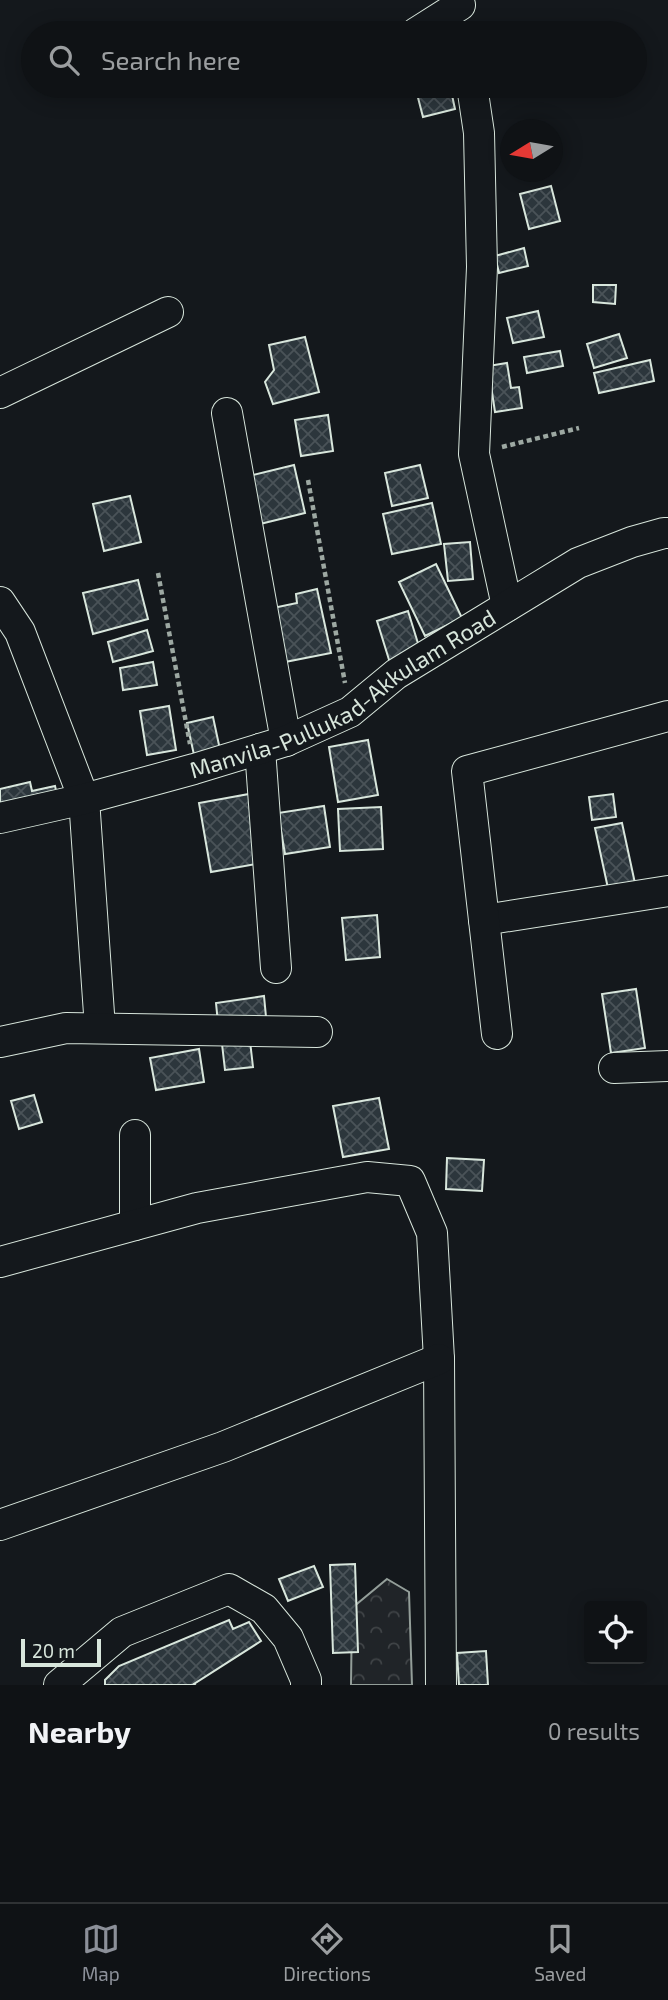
<!DOCTYPE html>
<html lang="en">
<head>
<meta charset="utf-8">
<style>
  :root { --surface:#0f1215; --page:#1d2022; --text:#f1f3f6; --muted:#9b9ea0; --line:#2f3234; --accent:#8c9099 }
  body { margin:0; font-family:"Exo 2",sans-serif; background:var(--page); color:var(--text) }
  .controls { position:absolute; right:21px; bottom:21px; display:grid; overflow:hidden; border-radius:7px; box-shadow:0 4px 18px #0003 }
  .controls button { width:63px; height:63px; display:grid; place-items:center; padding:0; border:0; border-bottom:2px solid var(--line); background:var(--surface); color:var(--text); font:35px sans-serif }
  .compass { position:absolute; left:500px; top:119px; width:63px; height:63px; border-radius:50%; background:var(--surface); box-shadow:0 4px 18px #0003; rotate:259deg }
  .scale { position:absolute; left:21px; bottom:18px; width:80px; box-sizing:border-box; padding-left:7px; border:4px solid #d8e6dc; border-top:0; font-size:19px; line-height:24px; white-space:nowrap; color:#d8e6dc; -webkit-text-stroke:5px #14181c; paint-order:stroke }
  .list { margin:0; padding:0; list-style:none }
  h2 { display:flex; justify-content:space-between; align-items:center; height:91px; margin:0; padding:0 28px; font-size:30px }
  h2 small { font-size:23px; font-weight:400; color:var(--muted) }
  .icon { flex:none; width:38px; height:38px; fill:none; stroke:currentColor; stroke-width:2; stroke-linecap:round; stroke-linejoin:round }
  .map { position:relative; flex:none; width:668px; height:1685px; overflow:hidden }
  .search { position:absolute; background:var(--surface); box-shadow:0 4px 18px #0003; left:21px; right:21px; top:21px; height:77px; display:flex; align-items:center; gap:18px; box-sizing:border-box; padding:0 24px; border-radius:38px; color:var(--muted); font-size:26px }
  .sheet { height:217px; background:var(--surface) }
  nav { display:flex; justify-content:space-around; align-items:center; box-sizing:border-box; height:98px; border-top:2px solid var(--line); background:var(--surface); font-size:19px; color:var(--muted) }
  nav a { display:grid; justify-items:center; gap:4px }
  nav .on { color:var(--accent) }
  .map>svg:first-child { display:block }
  .forest { fill:url(#forest-crowns); stroke:#939e99; stroke-width:2 }
  .building { fill:url(#building-cross-hatch); stroke:#d8e6dc; stroke-width:2 }
  .lines { fill:none; stroke-linecap:round; stroke-linejoin:round }
  .minor-casing { stroke:#d8e6dc; stroke-width:32 }
  .path { stroke:#9da8a2; stroke-width:4.5; stroke-dasharray:5 3.5; stroke-linecap:butt }
  .minor { stroke:#14181c; stroke-width:30 }
  .labels { text-anchor:middle; dominant-baseline:central; stroke-width:5; stroke-linejoin:round; paint-order:stroke }
  .street-label { font-size:23px; fill:#d8e6dc; stroke:#14181c }
</style>
</head>
<body>
<div class="map">
<svg width="668" height="1685" viewBox="0 0 668 1685">
  <defs>
    <pattern id="forest-crowns" width="20" height="18" patternUnits="userSpaceOnUse" patternTransform="scale(1.75)"><rect width="20" height="18" fill="#202428"/><path d="M2 6a3 3 0 1 1 6 0M12 15a3 3 0 1 1 6 0" fill="none" stroke="#404447"/></pattern>
    <pattern id="building-cross-hatch" width="8" height="8" patternUnits="userSpaceOnUse" patternTransform="scale(1.75)"><rect width="8" height="8" fill="#2c363c"/><path d="M0 0l8 8M0 8l8-8" fill="none" stroke="#4a5358"/></pattern>
  </defs>
  <rect width="100%" height="100%" fill="#14181c"/>
  <!-- forest -->
  <path class="forest" d="M387,1579L409,1592L412,1685H351L352,1608Z"/>
  <!-- building -->
  <path class="building" d="M415,86H450L455,109L423,117Z
    M551,186L560,221L529,229L520,194Z
    M524,248L528,266L499,273L495,256Z
    M593,285H616L615,304L593,302Z
    M538,311L544,337L513,343L507,318Z
    M619,334L627,358L594,368L587,344Z
    M305,337L319,392L273,404L265,382L274,370L269,345Z
    M560,351L563,366L527,373L524,357Z
    M650,360L654,381L599,393L594,373Z
    M507,363L511,388L519,387L522,408L495,412L488,366Z
    M328,415L333,451L301,456L295,420Z
    M294,465L305,513L260,524L249,476Z
    M420,465L428,498L392,506L385,473Z
    M130,496L141,542L104,551L93,504Z
    M432,503L441,544L392,554L383,514Z
    M470,542L473,579L448,581L444,544Z
    M436,564L462,618L425,636L399,582Z
    M138,580L148,619L93,634L83,593Z
    M317,589L331,653L285,662L273,608L297,603L296,594Z
    M408,611L421,653L390,663L377,621Z
    M147,630L153,651L113,662L108,642Z
    M153,662L157,685L123,690L120,668Z
    M169,706L176,750L147,755L140,711Z
    M213,717L222,759L196,764L187,723Z
    M368,740L378,795L338,802L329,747Z
    M30,782L32,791L55,786L59,803L0,804V789Z
    M249,794L261,863L211,872L199,803Z
    M613,794L616,817L592,820L589,797Z
    M324,806L330,847L285,854L278,813Z
    M381,807L383,849L340,851L338,809Z
    M622,823L636,888L609,893L595,828Z
    M377,915L380,957L346,960L342,918Z
    M636,989L645,1048L611,1053L602,994Z
    M264,996L266,1017L218,1023L216,1003Z
    M250,1041L253,1067L225,1070L222,1044Z
    M199,1049L204,1082L156,1090L150,1058Z
    M34,1095L42,1122L19,1129L11,1101Z
    M379,1098L389,1149L343,1157L333,1106Z
    M447,1158L484,1160L482,1191L446,1189Z
    M355,1564L358,1652L333,1653L330,1565Z
    M314,1566L323,1587L288,1601L279,1579Z
    M229,1620L233,1629L249,1622L261,1641L194,1684L195,1685H105V1680L119,1666Z
    M486,1651L488,1685H459L457,1653Z"/>
  <g class="lines">
    <!-- minor casing -->
    <g class="minor-casing">
      <g id="minor">
        <path d="M416,33L460,5"/>
        <path d="M472,86L479,133L482,267L474,454L507,606"/>
        <path d="M0,393L168,312"/>
        <path d="M227,413L286,741"/>
        <path d="M0,602L20,632L84,799L100,1028"/>
        <path d="M260,749L276,968"/>
        <path id="s1" d="M0,818L84,799L194,769L286,741L350,712L396,674L578,563L632,542L664,533H668"/>
        <path d="M484,920L668,891"/>
        <path d="M497,1034L467,771L668,716"/>
        <path d="M0,1042L66,1028L317,1032"/>
        <path d="M614,1068L668,1066"/>
        <path d="M135,1135V1225"/>
        <path d="M0,1262L197,1208L367,1177L410,1181L432,1233L439,1359L441,1685"/>
        <path d="M0,1525L223,1447L439,1359"/>
        <path d="M59,1685L122,1632L229,1589L264,1609L288,1638L306,1680V1685"/>
      </g>
    </g>
    <!-- path -->
    <path class="path" d="M502,447L579,428
      M308,480L345,683
      M158,573L190,744"/>
    <!-- minor -->
    <use href="#minor" class="minor"/>
  </g>
  <g class="labels">
    <!-- street labels -->
    <g class="street-label">
      <text stroke="none"><textPath href="#s1" startOffset="368">Manvila-Pullukad-Akkulam Road</textPath></text>
    </g>
  </g>
</svg>
<div class="controls">
<button><svg class="icon" aria-label="locate" viewBox="0 0 24 24"><circle cx="12" cy="12" r="6"/><path d="M12 2v4M12 18v4M2 12h4M18 12h4"/></svg></button>
</div>
<svg class="compass" viewBox="-18 -18 36 36"><path d="M0-13l5 13h-10z" fill="#e53935"/><path d="M0 13l5-13h-10z" fill="#9b9ea0"/></svg>
<div class="scale">20 m</div>
<div class="search"><svg class="icon" aria-label="search" viewBox="0 0 24 24"><circle cx="10" cy="10" r="6"/><path d="M15 15l6 6"/></svg>Search here</div>
</div>
<section class="sheet">
<h2>Nearby<small>0 results</small></h2>
<ul class="list">
</ul>
</section>
<nav>
<a class="on"><svg class="icon" aria-label="map" viewBox="0 0 24 24"><path d="M3 6l6-2 6 2 6-2v14l-6 2-6-2-6 2zM9 4v14M15 6v14"/></svg>Map</a>
<a><svg class="icon" aria-label="directions" viewBox="0 0 24 24"><path d="M12 3l9 9-9 9-9-9zM9 14v-3h6M13 9l2 2-2 2"/></svg>Directions</a>
<a><svg class="icon" aria-label="saved" viewBox="0 0 24 24"><path d="M7 4h10v16l-5-4-5 4z"/></svg>Saved</a>
</nav>
</body>
</html>
